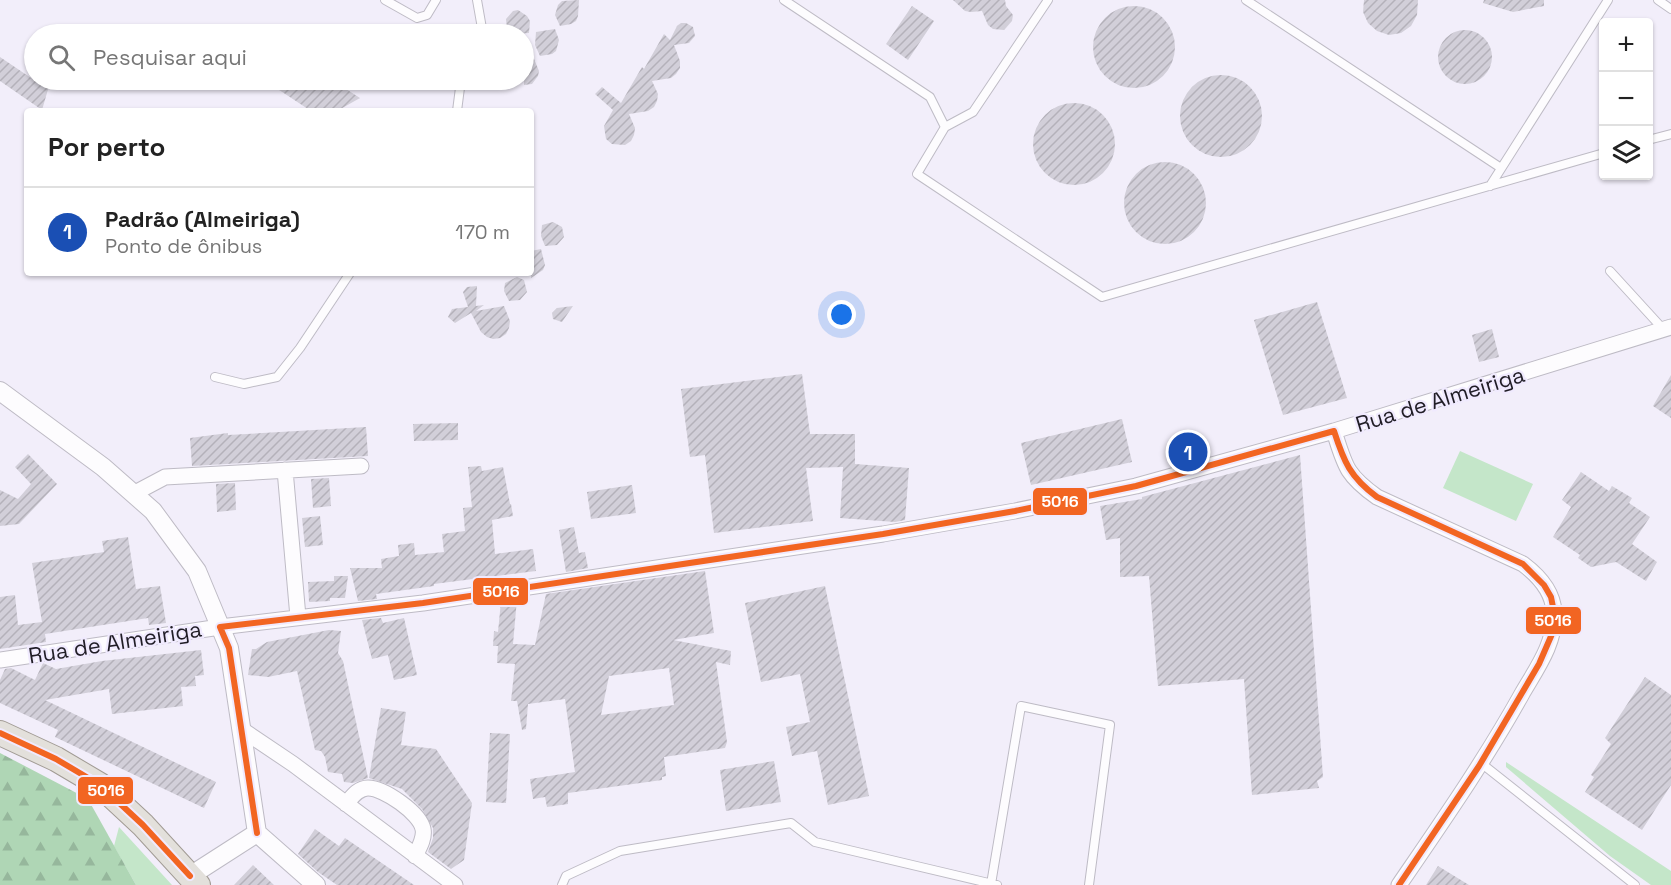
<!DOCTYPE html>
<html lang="pt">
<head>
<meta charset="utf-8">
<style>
  :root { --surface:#fff; --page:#f6f6f6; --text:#222; --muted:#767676; --line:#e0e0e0; --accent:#db2777 }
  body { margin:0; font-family:"Space Grotesk",sans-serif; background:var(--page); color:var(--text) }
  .controls { position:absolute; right:18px; top:18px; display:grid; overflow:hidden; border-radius:6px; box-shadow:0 2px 4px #0004 }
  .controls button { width:54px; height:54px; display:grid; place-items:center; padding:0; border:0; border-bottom:2px solid var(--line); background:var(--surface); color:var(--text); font:30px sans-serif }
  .you { position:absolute; left:842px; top:315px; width:21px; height:21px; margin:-15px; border:4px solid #fff; border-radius:50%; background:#1a73e8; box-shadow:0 0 0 9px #1a73e833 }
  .badge { display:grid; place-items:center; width:39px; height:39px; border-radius:50%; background:var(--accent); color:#fff; font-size:20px; font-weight:700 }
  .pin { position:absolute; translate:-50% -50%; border:3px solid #fff; box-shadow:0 2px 6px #0006 }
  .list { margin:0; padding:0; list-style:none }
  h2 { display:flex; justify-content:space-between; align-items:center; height:78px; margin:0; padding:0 24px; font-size:26px }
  h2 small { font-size:20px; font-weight:400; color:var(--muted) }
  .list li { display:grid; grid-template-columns:39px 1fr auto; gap:18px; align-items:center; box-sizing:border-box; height:90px; padding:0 24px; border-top:2px solid var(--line) }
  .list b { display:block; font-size:22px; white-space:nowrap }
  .list p { margin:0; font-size:20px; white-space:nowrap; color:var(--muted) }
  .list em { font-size:20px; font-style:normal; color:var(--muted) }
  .icon { flex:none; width:33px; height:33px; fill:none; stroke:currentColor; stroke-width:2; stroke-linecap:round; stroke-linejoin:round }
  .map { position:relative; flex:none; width:1671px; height:885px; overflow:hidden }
  .search { position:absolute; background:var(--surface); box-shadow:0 2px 4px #0004; left:24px; top:24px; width:510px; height:66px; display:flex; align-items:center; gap:15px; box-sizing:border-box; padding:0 21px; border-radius:33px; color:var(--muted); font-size:22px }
  .panel { position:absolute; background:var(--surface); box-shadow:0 2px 4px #0004; left:24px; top:108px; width:510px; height:168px; border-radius:6px }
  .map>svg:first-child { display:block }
  .grass { fill:#c4e6c9 }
  .forest { fill:url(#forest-firs) }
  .building { fill:url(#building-hatch); fill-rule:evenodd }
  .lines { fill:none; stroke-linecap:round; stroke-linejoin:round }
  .service-casing { stroke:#bebbc5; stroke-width:10 }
  .minor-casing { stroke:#bebbc5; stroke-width:17 }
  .tertiary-casing { stroke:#bebbc5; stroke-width:20 }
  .primary-casing { stroke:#a19b94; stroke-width:26 }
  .service { stroke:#fdfcfe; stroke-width:8 }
  .minor { stroke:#fdfcfe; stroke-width:15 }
  .tertiary { stroke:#fdfcfe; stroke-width:18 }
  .primary { stroke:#e3e0db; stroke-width:24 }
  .bus-1-casing { stroke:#f0eafe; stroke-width:10 }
  .bus-1 { stroke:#f26522; stroke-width:6 }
  .labels { text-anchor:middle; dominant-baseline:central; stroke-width:4.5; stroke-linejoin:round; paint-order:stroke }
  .street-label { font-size:22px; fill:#201d26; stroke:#f0eafe }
  .line-badge { stroke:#f0eafe; stroke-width:2 }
  .badge-label { font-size:16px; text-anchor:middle; font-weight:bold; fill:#fff }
</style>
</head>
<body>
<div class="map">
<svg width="1671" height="885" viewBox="0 0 1671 885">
  <defs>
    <pattern id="forest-firs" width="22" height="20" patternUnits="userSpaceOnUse" patternTransform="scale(1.5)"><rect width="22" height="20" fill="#afd6b5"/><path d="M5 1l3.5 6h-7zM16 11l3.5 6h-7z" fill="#96b79c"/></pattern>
    <pattern id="building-hatch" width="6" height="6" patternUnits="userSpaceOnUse" patternTransform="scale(1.5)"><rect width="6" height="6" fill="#d2cfd9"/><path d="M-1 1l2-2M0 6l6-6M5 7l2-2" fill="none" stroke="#b4b1ba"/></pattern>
  </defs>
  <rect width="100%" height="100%" fill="#f2eefa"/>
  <!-- grass -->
  <path class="grass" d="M1460,451L1533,484L1516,521L1443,488Z
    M1506,762L1671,871V885H1651L1610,856L1506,767Z
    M119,827L172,885H136L114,846Z"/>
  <!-- forest -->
  <path class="forest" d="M0,753L88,799L136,885H0Z"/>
  <!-- building -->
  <path class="building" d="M579,0L578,16L576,21L571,24L560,26L555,15L558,5L562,1Z
    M953,0H1005L1006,6L1013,15L1012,21L1004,30L993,29L988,25L982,11L971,12L965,11Z
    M1364,0H1418L1417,15L1411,26L1401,33L1389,35L1377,31L1368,23L1363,12Z
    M1484,0H1544V6L1513,12L1483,3Z
    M912,6L934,21L908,60L886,44Z
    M1093 47a41 41 0 1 1 82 0a41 41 0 1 1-82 0Z
    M518,10L527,16L530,21L529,33L516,34L507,30L506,19L513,11Z
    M681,23H686L693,27L695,36L689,43L674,45L680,61V68L676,74L671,78L652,81L658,94L657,101L654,107L648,111L629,114L635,128L634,135L631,141L625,145L612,144L606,139L604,126L613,110L595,94L602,87L621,103L642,67L644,69L664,34L670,40L677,26Z
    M555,29L559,40L556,51L552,54L540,56L535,45L536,32Z
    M1438 57a27 27 0 1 1 54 0a27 27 0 1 1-54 0Z
    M0,57L43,86H49L42,110L0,81Z
    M534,59L539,71L538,76L532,84L524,85V61Z
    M1180 116a41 41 0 1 1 82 0a41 41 0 1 1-82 0Z
    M264,80H332L360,98L337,111H311Z
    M1033 144a41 41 0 1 1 82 0a41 41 0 1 1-82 0Z
    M1124 203a41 41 0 1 1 82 0a41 41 0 1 1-82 0Z
    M553,222L562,227L564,237L557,245L545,246L541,236L542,225Z
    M541,249L545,265L543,270L531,278V251Z
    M517,277L524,280L527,292L520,300L509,301L504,291L505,283Z
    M477,286L476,306L484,305L476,311L504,306L510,321L509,328L506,334L500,338L493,339L487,337L481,332L471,313L455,323L448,317L452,309L468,307L463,292L467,287Z
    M1317,302L1347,398L1283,415L1254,320Z
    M573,306L562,322L553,319L552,313L557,308Z
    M1492,329L1499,357L1479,362L1472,335Z
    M802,374L810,434H855V464L909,468L905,520L895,522L840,518L843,467L806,468L813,521L714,533L705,455L690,457L681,389Z
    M1671,375V418L1653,406Z
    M1122,419L1132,462L1031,485L1021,443Z
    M458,423V440L414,441L413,424Z
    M366,427L368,456L192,466L190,438L228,433V435Z
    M28,454L57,484L19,524L0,526V490L18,499L31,484L15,467Z
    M1300,455L1323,777L1317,781L1319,788L1252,795L1244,679L1158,686L1149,576L1120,577V538L1106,540L1100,506L1142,499V497Z
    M481,466L482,471L503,467L510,504H511L513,516L492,520L495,554L533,549L536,571L434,584V586L376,594L377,599L358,601L350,568H382L381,559L399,556L398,545L414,543L415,555L444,552L442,534L465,531L463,508L472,507L468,467Z
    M1581,472L1609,491L1612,486L1632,498L1629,503L1650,517L1632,544L1657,562L1646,581L1616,562L1591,567L1578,558L1580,555L1553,537L1571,507L1562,500Z
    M329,478L331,506L313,508L311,479Z
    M235,483L236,510L217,512L216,484Z
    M632,485L636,513L591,519L587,492Z
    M320,516L323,545L305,547L302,518Z
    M574,527L579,553L585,552L588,568L566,572L559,530Z
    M128,537L136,589L160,586L166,623L149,625L148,618L45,634L46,642L0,649V597L15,595L18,625L42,622L32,563L104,552L102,541Z
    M705,571L714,633L673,640L731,651L730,665L716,662L727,742L725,748L664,757L666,776L662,777V780L568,793V804L547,807L545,797L533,799L530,779L575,772L565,699L528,704L526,729L522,730L517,701H511L515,664L497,663L498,646H493L494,631L498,632L501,601L517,599L513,644L535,645L546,594ZM669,668L674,705L601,715L609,676Z
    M334,576H348L345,598H330V601L309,602L308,582L334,581Z
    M825,586L869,796L828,805L817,751L792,756L786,727L810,722L800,674L761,682L745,603Z
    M381,618L383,623L404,618L417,675L394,680L388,655L372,659L362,620Z
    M329,630L341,631L338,653L343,661L368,778L353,783L344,782L342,774L328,772L325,757L321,751L315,750L297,671L268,677L248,675L252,649H256L267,642Z
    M201,650L204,675L195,676L196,686L181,687L183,706L112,714L109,689L45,700L216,782L204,808L55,737L58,730L0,703V680L5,669L11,668L35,680L43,663L56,669L102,661Z
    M1645,677L1671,695V785L1642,830L1585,792L1594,777L1591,775L1611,744L1605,738Z
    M381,708L406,712L401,745L436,749L472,803L464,860L451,869L428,852L433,838V828L422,809L402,789L369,778Z
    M490,733L510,734L506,803L486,802Z
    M774,761L781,802L726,811L720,770Z
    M315,829L339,846L345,838L414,885H337L318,872L298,854Z
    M253,865L274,885H234Z
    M1438,866L1469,885H1426Z"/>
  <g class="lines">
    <!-- service casing -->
    <g class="service-casing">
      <path id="service" d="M385,0L417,18L427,15L436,0
        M477,0L483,34
        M784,0L930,97L945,127L917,174L1102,297L1604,153
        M1246,0L1501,168
        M1658,0L1671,9
        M457,111L461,80
        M945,127L973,112L1048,0
        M1648,140L1671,134
        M1490,186L1608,0
        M1610,271L1663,329
        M215,377L244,384L277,377L300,348L350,273
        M1481,763L1635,885
        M991,884L1021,706L1110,725L1089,885
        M562,885L566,876L620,851L791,823L815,842L997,885"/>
    </g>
    <!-- minor casing -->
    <g class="minor-casing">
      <path id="minor" d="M1334,431C1345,466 1346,475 1377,497L1523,564C1539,576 1553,591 1554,612C1556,642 1537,668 1523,692C1486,759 1442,822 1399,885
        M285,470L298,617
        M133,494L165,477L361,466
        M0,660L220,627L423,603L883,534L1015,511L1136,486L1334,431L1671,327
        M241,729L293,764L455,885
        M346,804C352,797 358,788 368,788C384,788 420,813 423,829C425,838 419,848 415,856"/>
    </g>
    <!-- tertiary casing -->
    <g class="tertiary-casing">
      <path id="tertiary" d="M0,391L103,467L153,511L197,571L229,648L257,833L316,885
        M190,876L257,833"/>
    </g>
    <!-- primary casing -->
    <g class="primary-casing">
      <path id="primary" d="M0,733L56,759L100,785L143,825L198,885"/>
    </g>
    <!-- service -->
    <use href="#service" class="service"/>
    <!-- minor -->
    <use href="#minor" class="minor"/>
    <!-- tertiary -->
    <use href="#tertiary" class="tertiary"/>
    <!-- primary -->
    <use href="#primary" class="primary"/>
    <!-- bus-1 casing -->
    <g class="bus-1-casing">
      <path id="bus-1" d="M1334,431C1344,462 1350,477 1377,497L1523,564L1544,585L1551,597L1554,612L1552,634L1539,664L1479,766L1399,885
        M220,627L423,603L883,534L1015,511L1136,486L1334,431
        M220,627L229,648L257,833
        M0,733L56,759L100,785L143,825L190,876"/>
    </g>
    <!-- bus-1 -->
    <use href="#bus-1" class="bus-1"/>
  </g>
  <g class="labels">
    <!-- street labels -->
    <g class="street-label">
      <text transform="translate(1440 399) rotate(-17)">Rua de Almeiriga</text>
      <text transform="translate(115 642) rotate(-9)">Rua de Almeiriga</text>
    </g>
  </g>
  <g class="line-badge">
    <rect x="1032" y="487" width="56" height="29" rx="6" fill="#f26522"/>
    <rect x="472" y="577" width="57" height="29" rx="6" fill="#f26522"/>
    <rect x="1525" y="606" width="57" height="29" rx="6" fill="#f26522"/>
    <rect x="77" y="776" width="57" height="29" rx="6" fill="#f26522"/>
  </g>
  <g class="badge-label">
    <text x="1060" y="507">5016</text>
    <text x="501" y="597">5016</text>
    <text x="1553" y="626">5016</text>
    <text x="106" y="796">5016</text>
  </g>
</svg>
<div class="controls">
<button>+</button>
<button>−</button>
<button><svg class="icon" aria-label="layers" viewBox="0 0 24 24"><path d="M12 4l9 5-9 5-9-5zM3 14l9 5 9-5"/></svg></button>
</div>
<div class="you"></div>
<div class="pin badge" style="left:1188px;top:452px;background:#1a4fb4">1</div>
<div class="search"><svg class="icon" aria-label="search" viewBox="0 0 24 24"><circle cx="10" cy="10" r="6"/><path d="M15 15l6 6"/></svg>Pesquisar aqui</div>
<section class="panel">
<h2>Por perto<small></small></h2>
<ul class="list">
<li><span class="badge" style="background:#1a4fb4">1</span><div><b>Padrão (Almeiriga)</b><p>Ponto de ônibus</p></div><em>170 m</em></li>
</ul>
</section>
</div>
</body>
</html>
